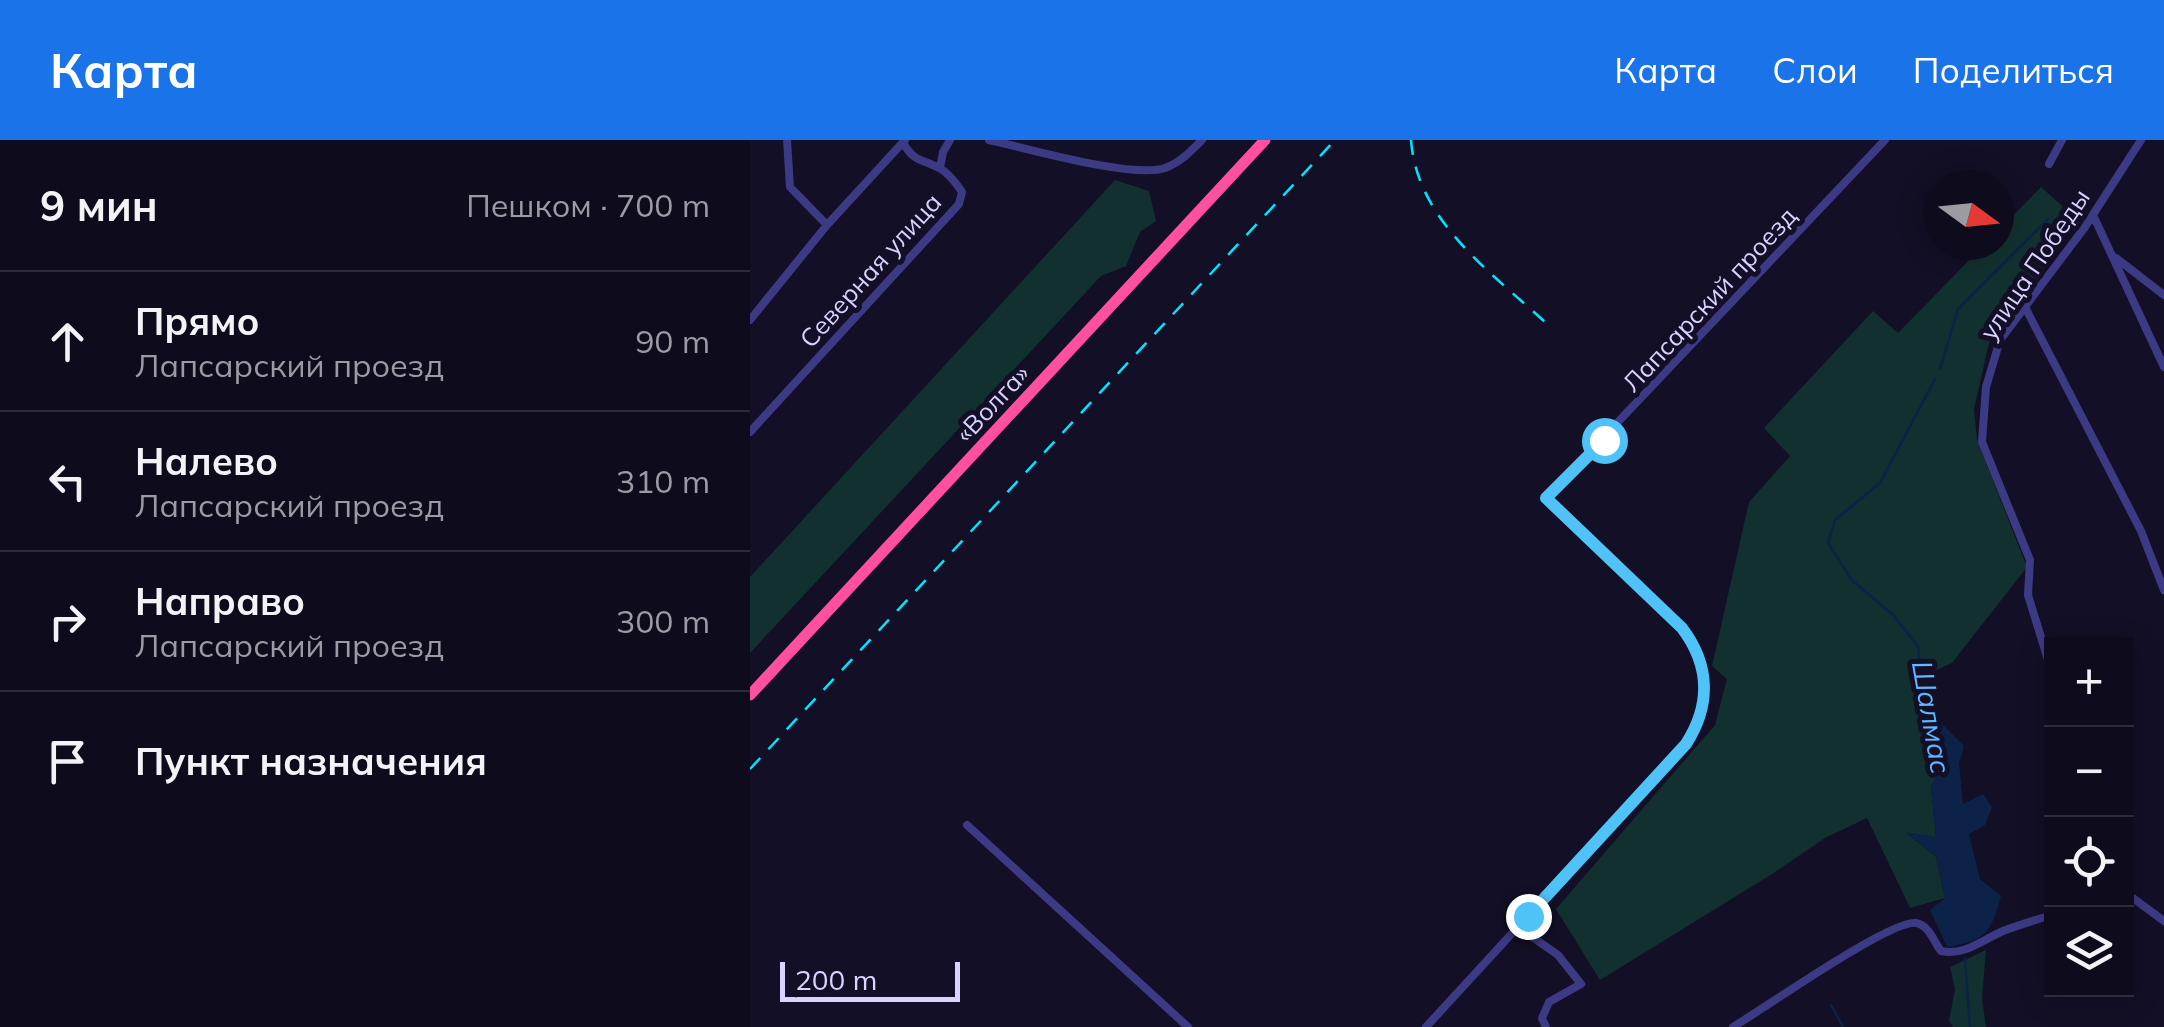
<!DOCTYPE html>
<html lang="ru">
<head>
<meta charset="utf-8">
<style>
  :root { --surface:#0e0b1c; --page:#171425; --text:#f1f3f6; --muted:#9b9ba3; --line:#2e2b3b; --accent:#1a73e8 }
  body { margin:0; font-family:Mulish,sans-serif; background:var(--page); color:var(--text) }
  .controls { position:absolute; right:30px; bottom:30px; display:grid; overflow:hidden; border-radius:0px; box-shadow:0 5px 25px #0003 }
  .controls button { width:90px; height:90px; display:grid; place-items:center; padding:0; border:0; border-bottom:2px solid var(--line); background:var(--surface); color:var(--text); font:50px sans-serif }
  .compass { position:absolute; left:1174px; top:30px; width:90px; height:90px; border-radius:50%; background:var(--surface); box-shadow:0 5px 25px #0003; rotate:105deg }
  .scale { position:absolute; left:30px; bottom:25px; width:180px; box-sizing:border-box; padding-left:10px; border:5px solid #d9d4ff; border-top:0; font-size:28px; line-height:35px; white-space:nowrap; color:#d9d4ff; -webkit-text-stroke:8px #130f26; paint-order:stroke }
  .stop { position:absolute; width:30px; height:30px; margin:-22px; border:8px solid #4fc3f7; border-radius:50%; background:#fff }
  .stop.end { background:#4fc3f7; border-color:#fff; box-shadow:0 2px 10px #0008 }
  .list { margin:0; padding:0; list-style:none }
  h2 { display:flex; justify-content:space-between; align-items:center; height:130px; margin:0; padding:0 40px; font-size:42px }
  h2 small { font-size:32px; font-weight:400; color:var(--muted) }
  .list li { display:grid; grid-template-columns:65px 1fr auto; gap:30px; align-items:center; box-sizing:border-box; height:140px; padding:0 40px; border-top:2px solid var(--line) }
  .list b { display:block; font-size:38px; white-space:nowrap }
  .list p { margin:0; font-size:32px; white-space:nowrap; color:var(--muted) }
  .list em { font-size:32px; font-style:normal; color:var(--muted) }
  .icon { flex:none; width:55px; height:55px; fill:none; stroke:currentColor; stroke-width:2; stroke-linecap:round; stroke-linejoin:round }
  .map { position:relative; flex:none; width:1414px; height:887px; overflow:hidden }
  header { display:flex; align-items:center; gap:60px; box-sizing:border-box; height:140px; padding:0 50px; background:var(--accent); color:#fff }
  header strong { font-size:48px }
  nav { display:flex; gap:55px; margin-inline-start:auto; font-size:35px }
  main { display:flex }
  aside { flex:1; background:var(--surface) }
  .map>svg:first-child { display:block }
  .green { fill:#12302f }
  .water { fill:#0c2248 }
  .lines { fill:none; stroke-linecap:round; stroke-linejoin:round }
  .stream { stroke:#0c2248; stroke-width:2.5 }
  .minor { stroke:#3d3a85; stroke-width:8 }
  .highway { stroke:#ff4fa3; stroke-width:11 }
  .rail { stroke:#00e5ff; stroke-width:2.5; stroke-dasharray:15 12; stroke-linecap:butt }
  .route { stroke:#4fc3f7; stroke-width:12 }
  .labels { text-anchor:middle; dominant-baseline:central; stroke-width:10; stroke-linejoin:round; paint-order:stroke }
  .street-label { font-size:25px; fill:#d9d4ff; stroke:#130f26 }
  .water-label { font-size:28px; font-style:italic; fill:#62b6ff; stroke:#130f26 }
</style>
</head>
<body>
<header>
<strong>Карта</strong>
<nav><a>Карта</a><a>Слои</a><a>Поделиться</a></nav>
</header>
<main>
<aside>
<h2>9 мин<small>Пешком · 700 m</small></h2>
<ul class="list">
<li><svg class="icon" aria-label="ahead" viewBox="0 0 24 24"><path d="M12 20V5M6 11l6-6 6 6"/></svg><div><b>Прямо</b><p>Лапсарский проезд</p></div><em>90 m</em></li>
<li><svg class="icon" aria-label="left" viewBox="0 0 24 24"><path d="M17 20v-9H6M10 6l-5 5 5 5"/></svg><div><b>Налево</b><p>Лапсарский проезд</p></div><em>310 m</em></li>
<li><svg class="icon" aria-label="right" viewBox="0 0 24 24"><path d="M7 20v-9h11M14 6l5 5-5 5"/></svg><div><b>Направо</b><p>Лапсарский проезд</p></div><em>300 m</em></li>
<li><svg class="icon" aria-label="arrive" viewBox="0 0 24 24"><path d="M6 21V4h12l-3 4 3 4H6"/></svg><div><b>Пункт назначения</b></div></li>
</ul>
</aside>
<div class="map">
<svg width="1414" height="887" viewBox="0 0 1414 887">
  <rect width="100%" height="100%" fill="#130f26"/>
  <!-- green -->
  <path class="green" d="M365,40L399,51L406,81L390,92L376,126L351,136L0,513V437Z
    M1291,47L1328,80L1239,203L1224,269L1227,300L1277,427L1202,523L1171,537L1169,571L1189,631L1181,647L1186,698L1158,694L1186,717L1195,758L1160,768L1117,678L1075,698L1022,734L850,840L806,769L965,585L977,539L962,526L999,362L1040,316L1014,288L1123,171L1148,193L1234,105H1249V90Z
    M1236,810L1232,858L1236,887H1203L1199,881L1205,849L1200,827Z"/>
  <!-- water -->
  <path class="water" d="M1171,537L1193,585L1214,606L1209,623L1213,664L1233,654L1242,667L1235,685L1219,694L1230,739L1251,756C1242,792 1235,801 1197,807L1180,770L1195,758L1186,717L1156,692L1186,697L1181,647L1189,631L1169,571Z"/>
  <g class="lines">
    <!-- stream -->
    <path class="stream" d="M1190,229L1208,169L1298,79
      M1171,536L1168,506L1143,475L1102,440L1078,403L1085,380L1130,343L1185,239
      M1215,818L1220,887
      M1081,865L1093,887"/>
    <!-- minor -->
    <path class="minor" d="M37,0L40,47L77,85
      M239,0C277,8 382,39 415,28C430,23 441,11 452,0
      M1299,24L1312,0
      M190,28L193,12L200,0
      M1343,75L1414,227
      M1366,118L1414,155
      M1276,169L1391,391L1414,450
      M0,180L77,85L155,0
      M0,292L209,64L212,52C206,43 197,31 187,27C169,18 165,22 153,3
      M1302,566L1298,520L1278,455L1280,420L1232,302L1236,247L1250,200L1335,87L1391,0
      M217,685L438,887
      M1376,753L1414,781
      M768,787L808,815L831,844L799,862L792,878L796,887
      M676,887L936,604C961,566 960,524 932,488L796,358L1135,0
      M983,887C1012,870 1141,779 1166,783C1179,785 1184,802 1191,811C1215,816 1232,800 1253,791C1269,785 1285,780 1302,775"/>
    <!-- highway -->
    <path class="highway" d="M0,555L515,0"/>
    <!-- rail -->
    <path class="rail" d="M661,0C667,81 741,132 796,183
      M0,629L585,0"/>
  </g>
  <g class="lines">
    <!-- route -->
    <path class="route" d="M778,776L936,604C961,565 960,525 932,488L796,358L854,300"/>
  </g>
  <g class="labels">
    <!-- street labels -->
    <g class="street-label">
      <text transform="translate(1284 124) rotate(-56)">улица Победы</text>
      <text transform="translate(120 130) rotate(-48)">Северная улица</text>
      <text transform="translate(959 159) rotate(-47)">Лапсарский проезд</text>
      <text transform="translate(242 263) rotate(-47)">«Волга»</text>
    </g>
    <!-- water labels -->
    <g class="water-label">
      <text transform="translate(1182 577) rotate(80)">Шалмас</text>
    </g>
  </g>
</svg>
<div class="controls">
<button>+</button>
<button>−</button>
<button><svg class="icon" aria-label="locate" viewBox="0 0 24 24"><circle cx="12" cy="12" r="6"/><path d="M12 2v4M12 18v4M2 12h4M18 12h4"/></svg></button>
<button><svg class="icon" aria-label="layers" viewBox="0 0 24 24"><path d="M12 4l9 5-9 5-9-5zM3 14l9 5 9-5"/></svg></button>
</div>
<svg class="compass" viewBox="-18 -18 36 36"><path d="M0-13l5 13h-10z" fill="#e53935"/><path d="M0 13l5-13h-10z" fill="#9b9ba3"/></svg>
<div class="scale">200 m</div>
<div class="stop" style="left:854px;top:300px"></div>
<div class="stop end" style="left:778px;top:776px"></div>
</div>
</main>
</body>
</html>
